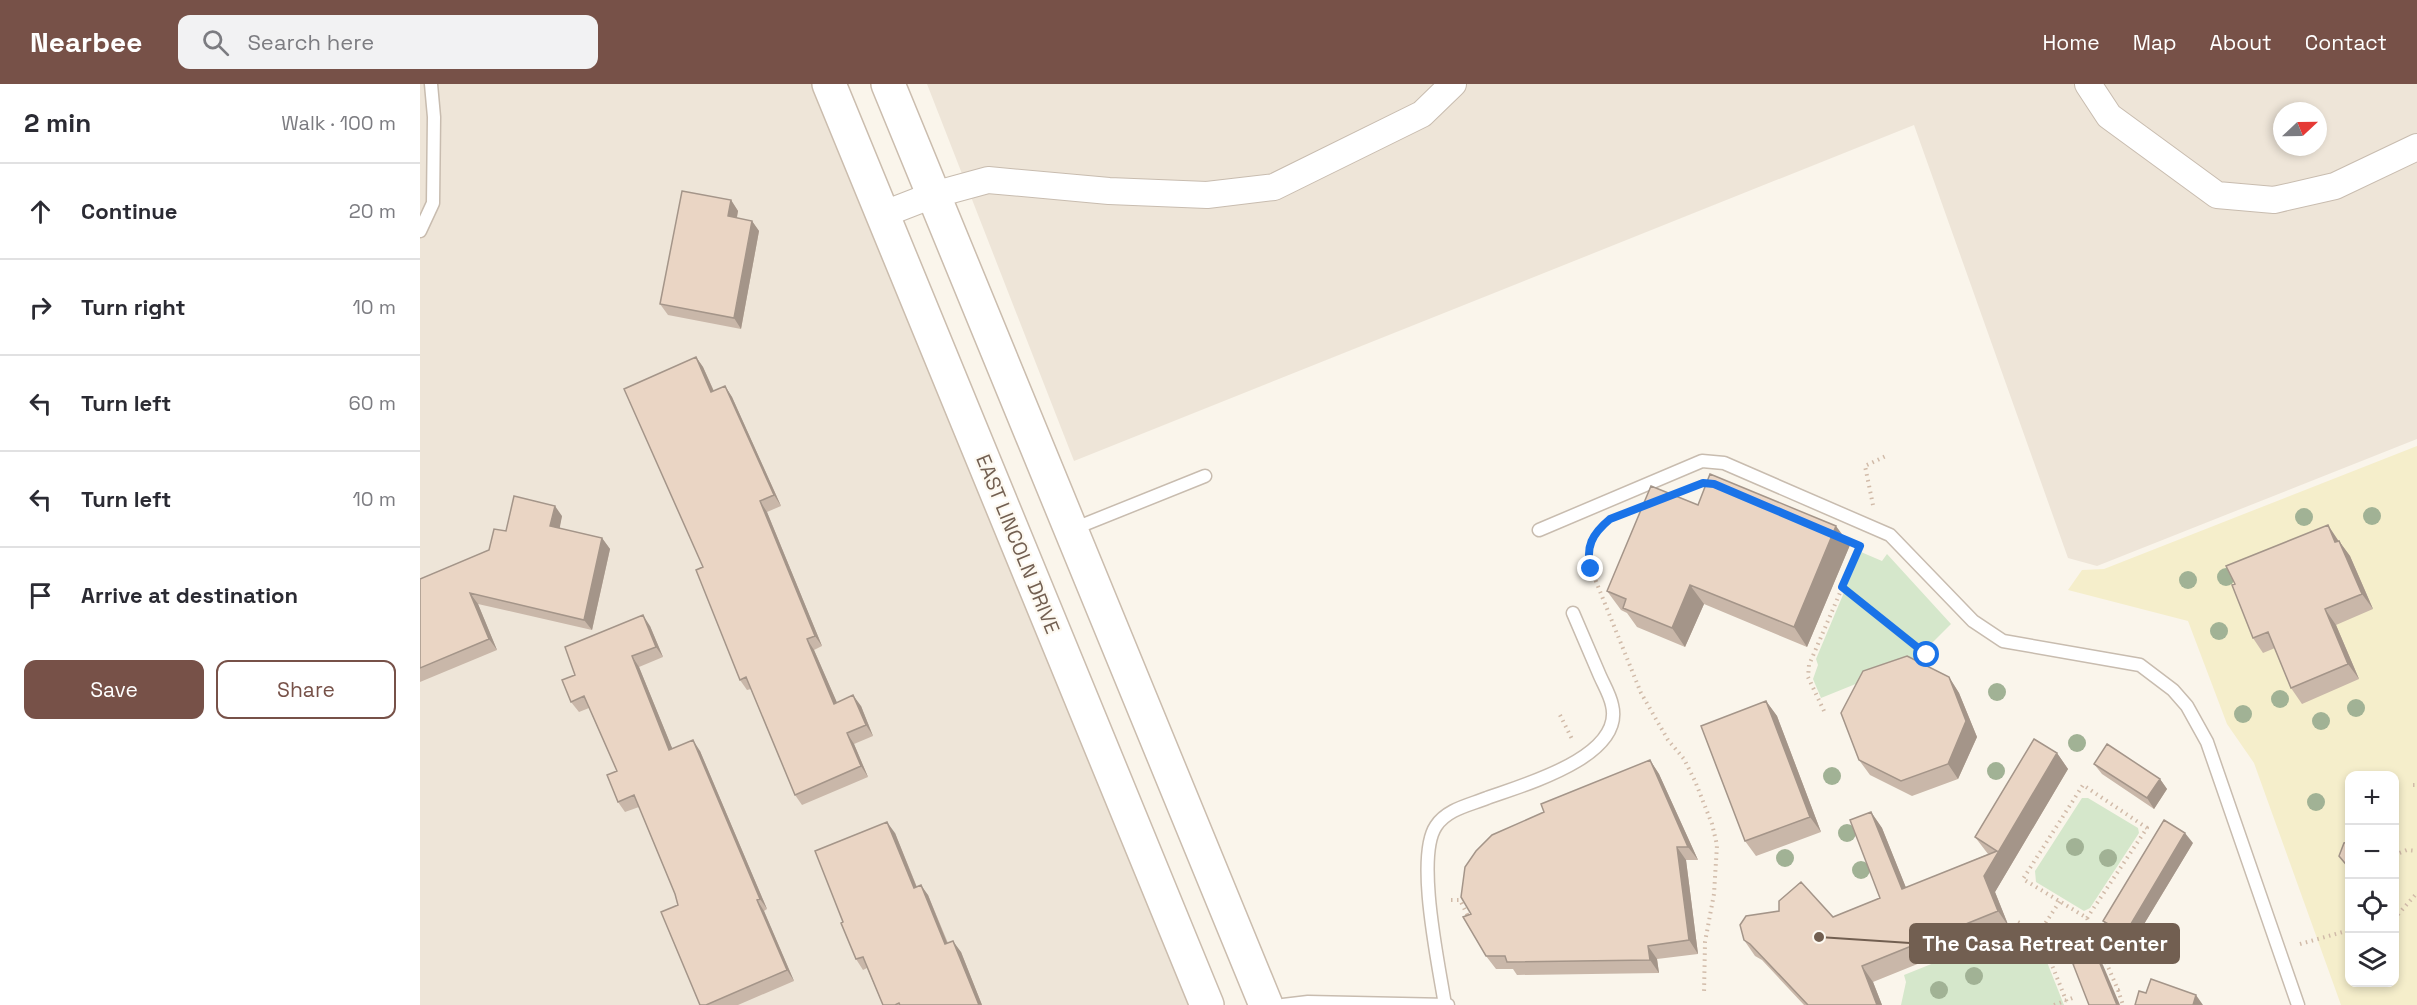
<!DOCTYPE html>
<html lang="en">
<head>
<meta charset="utf-8">
<style>
  :root { --surface:#fff; --page:#f2f2f3; --text:#2b2b33; --muted:#7c7c81; --line:#e1e1e2; --accent:#775148 }
  body { margin:0; font-family:"Space Grotesk",sans-serif; background:var(--page); color:var(--text) }
  .controls { position:absolute; right:18px; bottom:18px; display:grid; overflow:hidden; border-radius:12px; box-shadow:0 3px 9px #0003 }
  .controls button { width:54px; height:54px; display:grid; place-items:center; padding:0; border:0; border-bottom:2px solid var(--line); background:var(--surface); color:var(--text); font:30px sans-serif }
  .compass { position:absolute; left:1853px; top:18px; width:54px; height:54px; border-radius:50%; background:var(--surface); box-shadow:0 3px 9px #0003; rotate:68deg }
  .stop { position:absolute; width:18px; height:18px; margin:-14px; border:4px solid #1a73e8; border-radius:50%; background:#fff }
  .stop.end { background:#1a73e8; border-color:#fff; box-shadow:0 2px 6px #0008 }
  .list { margin:0; padding:0; list-style:none }
  h2 { display:flex; justify-content:space-between; align-items:center; height:78px; margin:0; padding:0 24px; font-size:26px }
  h2 small { font-size:20px; font-weight:400; color:var(--muted) }
  .list li { display:grid; grid-template-columns:39px 1fr auto; gap:18px; align-items:center; box-sizing:border-box; height:96px; padding:0 24px; border-top:2px solid var(--line) }
  .list b { display:block; font-size:22px; white-space:nowrap }
  .list em { font-size:20px; font-style:normal; color:var(--muted) }
  .actions { display:flex; gap:12px; padding:18px 24px }
  .actions a { flex:1; padding:14px 0; border:2px solid var(--accent); border-radius:12px; text-align:center; font-size:21px; color:var(--accent) }
  .actions .main { background:var(--accent); color:#fff }
  .icon { flex:none; width:33px; height:33px; fill:none; stroke:currentColor; stroke-width:2; stroke-linecap:round; stroke-linejoin:round }
  .map { position:relative; flex:none; width:1997px; height:921px; overflow:hidden }
  header { display:flex; align-items:center; gap:36px; box-sizing:border-box; height:84px; padding:0 30px; background:var(--accent); color:#fff }
  header strong { font-size:28px }
  nav { display:flex; gap:33px; margin-inline-start:auto; font-size:21px }
  .search { width:420px; height:54px; background:var(--page); display:flex; align-items:center; gap:15px; box-sizing:border-box; padding:0 21px; border-radius:12px; color:var(--muted); font-size:22px }
  main { display:flex }
  aside { flex:1; background:var(--surface) }
  .map>svg:first-child { display:block }
  .residential { fill:#eee5d8; fill-rule:evenodd }
  .green { fill:#d5e7cb }
  .sand { fill:#f5eecb; fill-rule:evenodd }
  .lines { fill:none; stroke-linecap:round; stroke-linejoin:round }
  .lane-casing { stroke:#c8bcaf; stroke-width:15 }
  .street-casing { stroke:#c8bcaf; stroke-width:28 }
  .secondary-casing { stroke:#cbbdae; stroke-width:36 }
  .path { stroke:#d1bba9; stroke-width:4; stroke-dasharray:1.5 4.5; stroke-linecap:butt }
  .lane { stroke:#fff; stroke-width:12 }
  .street { stroke:#fff; stroke-width:26 }
  .secondary { stroke:#fff; stroke-width:33 }
  .tree { fill:#a1b295 }
  .wall { fill:#c9b7a9 }
  .shaded-wall { fill:#a49589 }
  .building { fill:#ead5c4; stroke:#a49589; stroke-width:1.5 }
  .route { stroke:#1a73e8; stroke-width:8 }
  .labels { text-anchor:middle; dominant-baseline:central; stroke-width:4.5; stroke-linejoin:round; paint-order:stroke }
  .street-label { font-size:20px; fill:#725f51; stroke:#fdf9f1 }
  .leader { fill:none; stroke:#725f51; stroke-width:2 }
  .callout-dot { fill:#725f51; stroke:#fdf9f1; stroke-width:2 }
  .callout { fill:#725f51; stroke:#725f51; stroke-width:2 }
  .callout-label { font-size:21px; text-anchor:middle; font-weight:bold; fill:#fff }
</style>
</head>
<body>
<header>
<strong>Nearbee</strong>
<div class="search"><svg class="icon" aria-label="search" viewBox="0 0 24 24"><circle cx="10" cy="10" r="6"/><path d="M15 15l6 6"/></svg>Search here</div>
<nav><a>Home</a><a>Map</a><a>About</a><a>Contact</a></nav>
</header>
<main>
<aside>
<h2>2 min<small>Walk · 100 m</small></h2>
<ul class="list">
<li><svg class="icon" aria-label="ahead" viewBox="0 0 24 24"><path d="M12 20V5M6 11l6-6 6 6"/></svg><div><b>Continue</b></div><em>20 m</em></li>
<li><svg class="icon" aria-label="right" viewBox="0 0 24 24"><path d="M7 20v-9h11M14 6l5 5-5 5"/></svg><div><b>Turn right</b></div><em>10 m</em></li>
<li><svg class="icon" aria-label="left" viewBox="0 0 24 24"><path d="M17 20v-9H6M10 6l-5 5 5 5"/></svg><div><b>Turn left</b></div><em>60 m</em></li>
<li><svg class="icon" aria-label="left" viewBox="0 0 24 24"><path d="M17 20v-9H6M10 6l-5 5 5 5"/></svg><div><b>Turn left</b></div><em>10 m</em></li>
<li><svg class="icon" aria-label="arrive" viewBox="0 0 24 24"><path d="M6 21V4h12l-3 4 3 4H6"/></svg><div><b>Arrive at destination</b></div></li>
</ul>
<div class="actions"><a class="main">Save</a><a>Share</a></div>
</aside>
<div class="map">
<svg width="1997" height="921" viewBox="0 0 1997 921">
  <rect width="100%" height="100%" fill="#faf5eb"/>
  <!-- residential -->
  <path class="residential" d="M0,0H394L770,921H0Z
    M507,0H1997V355L1677,482L1648,474L1494,41L654,377ZM1862,27H1898V63H1862Z"/>
  <!-- green -->
  <path class="green" d="M1441,468L1462,477L1467,470L1531,540L1495,576L1401,614L1393,595L1398,581L1396,575Z
    M1662,714H1668L1718,744L1719,749L1670,824L1664,827L1616,798L1615,787Z
    M1601,844L1619,858L1644,921H1481L1486,898L1484,891Z"/>
  <!-- sand -->
  <path class="sand" d="M1997,362V921H1921L1834,679L1807,640L1768,537L1648,506L1662,486L1684,485ZM1930,692H1974V898H1930Z"/>
  <g class="lines">
    <!-- lane casing -->
    <g class="lane-casing">
      <path id="lane" d="M0,147L13,119L14,33L11,0
        M653,445L785,392
        M1119,446L1282,377L1304,379L1470,451L1553,537L1583,557L1720,581L1753,606L1767,622L1787,658L1878,921
        M863,921L888,918L1028,921
        M1025,921C1019,882 995,773 1016,742C1027,725 1050,721 1067,714C1103,701 1205,673 1192,621C1190,611 1184,601 1180,592C1171,571 1162,550 1153,529"/>
    </g>
    <!-- street casing -->
    <g class="street-casing">
      <path id="street" d="M1668,0L1689,32L1797,111L1854,116L1915,102L1997,63
        M464,130L513,111L568,96L689,107L787,111L854,103L1002,30L1033,0"/>
    </g>
    <!-- secondary casing -->
    <g class="secondary-casing">
      <path id="secondary" d="M409,0L787,921
        M468,0L846,921"/>
    </g>
    <!-- path -->
    <path class="path" d="M1453,421L1445,382L1468,371
      M1177,446L1168,462L1171,485L1221,609L1248,656L1264,675L1275,697L1292,740L1297,761L1294,810L1285,858L1284,910
      M1422,503L1507,571
      M1404,627L1388,593L1389,581L1440,462
      M1140,631L1152,655
      M1993,701H1997
      M1974,771L1987,766L1997,767
      M1031,816H1040L1050,836
      M1667,834L1727,744L1663,701L1603,795L1667,834L1698,906H1703
      M1974,835L1997,809
      M1598,838L1619,849L1648,921
      M1619,849L1640,817
      M1880,860L1930,846
      M1698,906L1703,921
      M1634,921L1655,913"/>
    <!-- lane -->
    <use href="#lane" class="lane"/>
    <!-- street -->
    <use href="#street" class="street"/>
    <!-- secondary -->
    <use href="#secondary" class="secondary"/>
  </g>
  <!-- trees -->
  <g class="tree">
    <circle cx="1952" cy="432" r="9"/>
    <circle cx="1884" cy="433" r="9"/>
    <circle cx="1806" cy="493" r="9"/>
    <circle cx="1768" cy="496" r="9"/>
    <circle cx="1799" cy="547" r="9"/>
    <circle cx="1577" cy="608" r="9"/>
    <circle cx="1860" cy="615" r="9"/>
    <circle cx="1936" cy="624" r="9"/>
    <circle cx="1823" cy="630" r="9"/>
    <circle cx="1901" cy="637" r="9"/>
    <circle cx="1657" cy="659" r="9"/>
    <circle cx="1576" cy="687" r="9"/>
    <circle cx="1412" cy="692" r="9"/>
    <circle cx="1896" cy="718" r="9"/>
    <circle cx="1427" cy="749" r="9"/>
    <circle cx="1655" cy="763" r="9"/>
    <circle cx="1365" cy="774" r="9"/>
    <circle cx="1688" cy="774" r="9"/>
    <circle cx="1441" cy="786" r="9"/>
    <circle cx="1554" cy="892" r="9"/>
    <circle cx="1519" cy="906" r="9"/>
  </g>
  <!-- wall -->
  <path class="wall" d="M311,116L318,127L317,134L332,137L339,147L321,245L248,231L240,220Z
    M276,273L283,283L294,307L305,302L312,313L361,422L347,428L402,562L394,566L417,619L441,622L453,652L434,660L448,693L382,721L375,711L331,605L327,606L320,596L283,483Z
    M1278,421L1430,461L1387,563L1284,520L1265,563L1217,543L1207,529L1201,526L1187,507Z
    M142,432L139,444L182,454L190,465L172,546L58,520L77,566L0,598V495L69,466L86,447Z
    M1919,457L1930,472L1953,525L1916,541L1939,595L1882,620L1871,604L1855,564L1843,569L1833,554Z
    M230,542L243,573L219,583L252,664L280,667L347,825L344,827L374,897L318,921H280L255,810L219,723L205,728L198,718L197,687L169,624L159,628L151,618Z
    M1529,593L1539,609L1557,653L1538,695L1492,712L1450,691L1439,676Z
    M1346,617L1357,632L1401,748L1336,772L1325,757Z
    M1637,669L1648,685L1575,808L1589,843L1453,898L1462,921H1384L1342,876L1335,872L1324,856L1413,833L1460,814L1451,728L1462,744L1486,804L1568,770L1555,753Z
    M1230,676L1239,690L1278,776H1266L1278,870L1237,875L1239,889L1097,891L1093,885H1076L1066,872L1051,830L1124,728Z
    M1674,680L1740,695L1747,705L1734,725L1682,690Z
    M475,749L497,803L508,811L528,859L541,868L562,921H463L447,884L443,886L436,875L423,838Z
    M1773,759L1712,860L1691,847L1683,837Z"/>
  <!-- shaded-wall -->
  <path class="shaded-wall" d="M311,116L318,127L315,142L308,132Z
    M332,137L339,147L321,245L314,234Z
    M276,273L283,283L299,319L291,308Z
    M305,302L312,313L361,422L354,411Z
    M340,417L347,428L402,562L395,552Z
    M135,422L142,432L138,453L130,442Z
    M1908,441L1918,456L1926,473L1915,458Z
    M1416,442L1430,461L1387,563L1374,543Z
    M182,454L190,465L172,546L164,536Z
    M1919,457L1930,472L1953,525L1942,510Z
    M1270,501L1284,520L1265,563L1252,544Z
    M50,509L58,520L77,566L69,555Z
    M1905,525L1916,541L1939,595L1928,580Z
    M223,531L230,542L243,573L236,563Z
    M387,555L394,566L422,630L414,620Z
    M212,572L219,583L257,676L249,666Z
    M1529,593L1539,609L1557,653L1538,695L1528,680Z
    M433,611L441,622L453,652L446,641Z
    M1346,617L1357,632L1401,748L1390,733Z
    M427,649L434,660L448,693L441,682Z
    M273,656L280,667L347,825L340,815Z
    M1637,669L1648,685L1575,808L1589,843L1578,827L1564,792Z
    M1230,676L1239,690L1278,776L1268,763Z
    M1740,695L1747,705L1734,725L1727,714Z
    M1451,728L1462,744L1493,821L1482,805Z
    M467,738L475,749L501,814L494,804Z
    M1765,749L1773,759L1712,860L1705,850Z
    M1257,763L1266,776L1278,870L1269,856Z
    M501,801L508,811L532,871L525,860Z
    M337,816L344,827L374,897L367,886Z
    M533,857L541,868L562,921H559Z
    M1228,862L1237,875L1239,889L1230,876Z
    M1676,870L1683,881L1700,921H1697Z
    M1442,882L1453,898L1462,921H1457Z
    M1776,911L1783,921H1773Z"/>
  <!-- building -->
  <path class="building" d="M262,107L311,116L308,132L332,137L314,234L240,220Z
    M276,273L291,308L305,302L354,411L340,417L395,552L387,555L414,620L433,611L446,641L427,649L441,682L375,711L326,593L320,596L276,486L283,483L204,305Z
    M1290,390L1416,442L1374,543L1270,501L1252,544L1203,524L1206,515L1187,507L1231,402L1278,421Z
    M94,412L135,422L130,442L182,454L164,536L50,509L69,555L0,584V495L69,466L74,445L86,447Z
    M1908,441L1915,458L1919,457L1942,510L1905,525L1928,580L1871,604L1848,548L1833,554L1812,501L1815,500L1806,482Z
    M223,531L236,563L212,572L249,666L273,656L340,815L337,816L367,886L286,921H280L241,828L258,821L255,810L214,711L198,718L187,691L197,687L164,612L151,618L142,596L155,591L145,563Z
    M1487,572L1529,593L1546,637L1528,680L1481,697L1439,676L1421,629L1443,587Z
    M1346,617L1390,733L1325,757L1281,642Z
    M1614,655L1637,669L1564,792L1578,827L1442,882L1457,921H1388L1330,860L1324,856L1320,841L1326,832L1359,827V817L1381,798L1413,833L1460,814L1430,736L1451,728L1482,805L1577,767L1555,753Z
    M1687,660L1740,695L1727,714L1674,680Z
    M1230,676L1268,763H1257L1269,856L1228,862L1230,876L1087,878L1085,872H1066L1043,833L1051,830L1041,813L1045,783L1056,767L1072,751L1124,728L1121,720Z
    M1744,736L1765,749L1705,850L1683,837Z
    M467,738L494,804L501,801L525,860L533,857L559,921H480L479,919L475,921H463L443,873L436,875L421,839L423,838L395,767Z
    M1929,758V784L1919,772L1924,759Z
    M1676,870L1697,921H1669L1653,880Z
    M1731,895L1776,911L1773,921H1715L1719,907L1726,909Z"/>
  <g class="lines">
    <!-- route -->
    <path class="route" d="M1171,485C1165,463 1172,450 1190,435L1283,399L1294,400L1440,462L1422,503L1507,571"/>
  </g>
  <g class="labels">
    <!-- street labels -->
    <g class="street-label">
      <text transform="translate(598 460) rotate(68)">EAST LINCOLN DRIVE</text>
    </g>
  </g>
  <!-- callouts -->
  <path class="leader" d="M1399 853L1490 859"/>
  <circle class="callout-dot" cx="1399" cy="853" r="6"/>
  <rect class="callout" x="1490" y="840" width="269" height="39" rx="6"/>
  <g class="callout-label">
    <text x="1625" y="867">The Casa Retreat Center</text>
  </g>
</svg>
<div class="controls">
<button>+</button>
<button>−</button>
<button><svg class="icon" aria-label="locate" viewBox="0 0 24 24"><circle cx="12" cy="12" r="6"/><path d="M12 2v4M12 18v4M2 12h4M18 12h4"/></svg></button>
<button><svg class="icon" aria-label="layers" viewBox="0 0 24 24"><path d="M12 4l9 5-9 5-9-5zM3 14l9 5 9-5"/></svg></button>
</div>
<svg class="compass" viewBox="-18 -18 36 36"><path d="M0-13l5 13h-10z" fill="#e53935"/><path d="M0 13l5-13h-10z" fill="#7c7c81"/></svg>
<div class="stop" style="left:1507px;top:571px"></div>
<div class="stop end" style="left:1171px;top:485px"></div>
</div>
</main>
</body>
</html>
